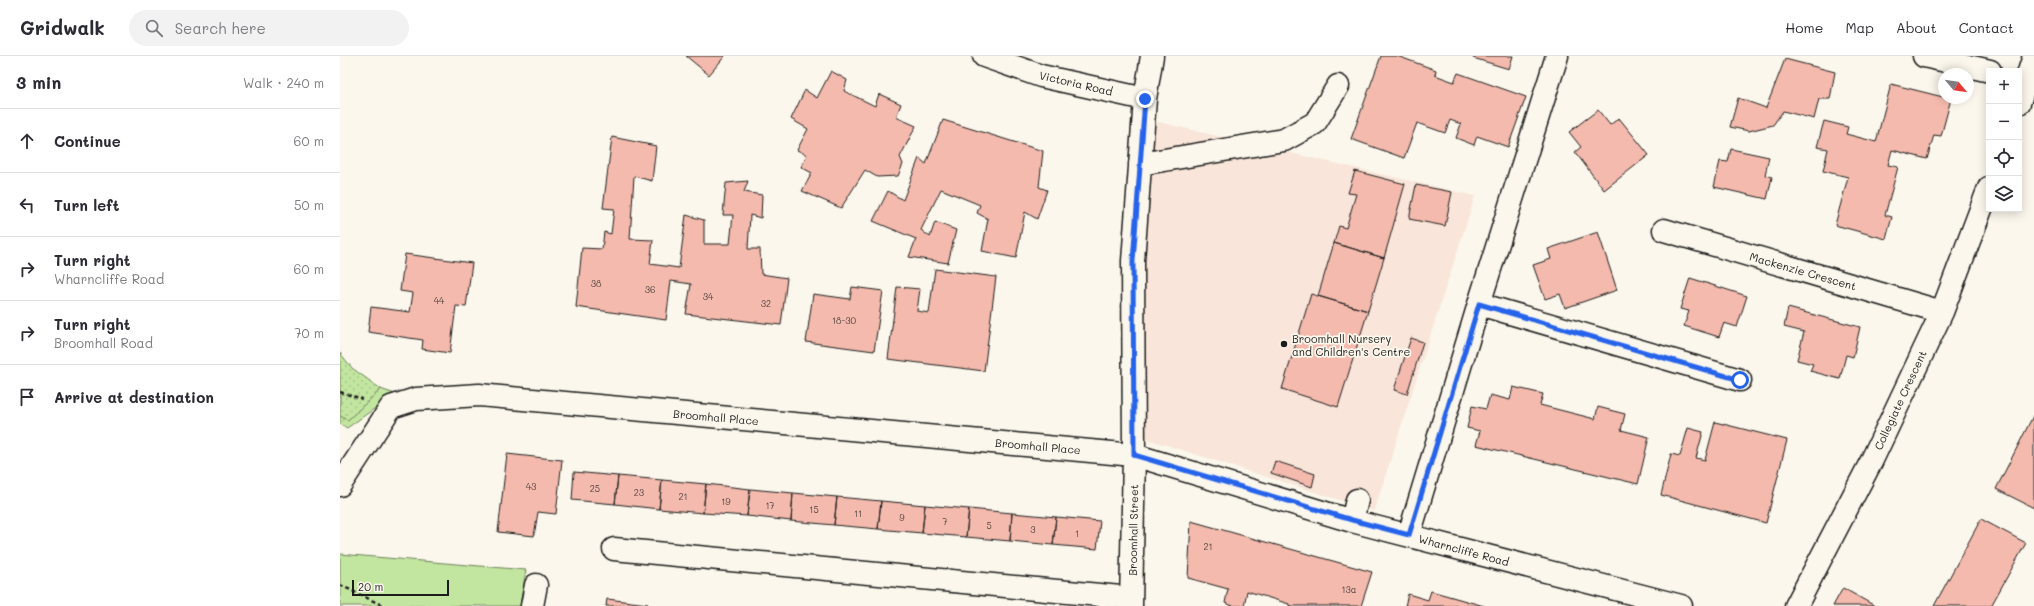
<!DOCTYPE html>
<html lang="en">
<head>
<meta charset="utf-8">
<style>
  :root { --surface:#fff; --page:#f2f2f3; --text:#2b2b33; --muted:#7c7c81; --line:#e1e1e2 }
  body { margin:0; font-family:Mali,sans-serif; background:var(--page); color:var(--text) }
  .controls { position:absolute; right:12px; top:12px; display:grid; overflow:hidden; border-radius:0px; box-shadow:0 2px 10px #0003 }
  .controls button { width:36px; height:36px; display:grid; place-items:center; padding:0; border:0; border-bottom:1px solid var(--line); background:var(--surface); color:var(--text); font:20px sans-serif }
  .compass { position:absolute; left:1598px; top:12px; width:36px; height:36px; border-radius:50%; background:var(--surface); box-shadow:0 2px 10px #0003; rotate:119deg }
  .scale { position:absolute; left:12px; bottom:10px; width:97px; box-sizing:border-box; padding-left:4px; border:2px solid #1c1c1c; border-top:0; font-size:11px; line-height:14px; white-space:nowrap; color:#1c1c1c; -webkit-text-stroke:3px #fbf7ec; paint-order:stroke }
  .stop { position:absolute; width:12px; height:12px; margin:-9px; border:3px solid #2563eb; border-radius:50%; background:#fff }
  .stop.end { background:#2563eb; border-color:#fff; box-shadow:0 1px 4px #0008 }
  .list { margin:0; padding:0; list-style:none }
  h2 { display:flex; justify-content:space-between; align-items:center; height:52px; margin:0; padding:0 16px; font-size:17px }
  h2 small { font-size:13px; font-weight:400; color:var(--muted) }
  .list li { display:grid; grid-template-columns:26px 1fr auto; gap:12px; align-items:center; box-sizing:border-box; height:64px; padding:0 16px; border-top:1px solid var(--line) }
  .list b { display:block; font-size:15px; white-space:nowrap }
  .list p { margin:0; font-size:13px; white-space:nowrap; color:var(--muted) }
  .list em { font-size:13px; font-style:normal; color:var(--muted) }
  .icon { flex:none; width:22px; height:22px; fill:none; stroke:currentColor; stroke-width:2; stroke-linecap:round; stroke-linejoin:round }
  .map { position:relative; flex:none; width:1694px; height:550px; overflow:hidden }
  header { display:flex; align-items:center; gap:24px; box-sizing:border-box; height:56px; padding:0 20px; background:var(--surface); border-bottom:1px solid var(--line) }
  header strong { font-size:19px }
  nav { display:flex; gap:22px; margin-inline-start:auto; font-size:14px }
  .search { width:280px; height:36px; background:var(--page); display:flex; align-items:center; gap:10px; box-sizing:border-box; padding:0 14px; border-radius:22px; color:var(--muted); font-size:15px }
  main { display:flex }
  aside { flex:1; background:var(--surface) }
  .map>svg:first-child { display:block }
  .built { fill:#f9e5d9 }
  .grass { fill:#c2e6a0; stroke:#6f815e }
  .forest { fill:url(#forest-crowns); stroke:#6f815e }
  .park { fill:url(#park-dots); stroke:#6f815e }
  .building { fill:#f4baad; stroke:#1c1c1c }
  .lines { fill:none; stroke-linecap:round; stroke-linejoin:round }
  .minor-casing { stroke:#1c1c1c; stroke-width:25 }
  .path { stroke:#1c1c1c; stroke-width:2.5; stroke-dasharray:4 3; stroke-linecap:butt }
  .minor { stroke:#fbf7ec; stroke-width:22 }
  .route { stroke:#2563eb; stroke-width:5 }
  .poi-dot { fill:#1c1c1c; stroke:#fbf7ec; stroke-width:1.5 }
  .labels { text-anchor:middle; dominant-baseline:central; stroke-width:3.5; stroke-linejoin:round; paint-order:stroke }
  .number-label { font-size:9px; fill:#524440 }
  .street-label { font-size:11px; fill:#1c1c1c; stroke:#fbf7ec }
  .poi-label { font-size:11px; fill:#1c1c1c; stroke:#fbf7ec; text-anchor:start }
</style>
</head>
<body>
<header>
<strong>Gridwalk</strong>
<div class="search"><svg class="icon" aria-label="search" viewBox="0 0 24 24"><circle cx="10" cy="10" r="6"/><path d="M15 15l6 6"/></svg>Search here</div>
<nav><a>Home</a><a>Map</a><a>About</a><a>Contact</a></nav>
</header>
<main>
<aside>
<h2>3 min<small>Walk · 240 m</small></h2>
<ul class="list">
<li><svg class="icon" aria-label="ahead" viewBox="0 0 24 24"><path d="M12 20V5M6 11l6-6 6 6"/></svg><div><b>Continue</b></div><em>60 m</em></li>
<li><svg class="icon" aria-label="left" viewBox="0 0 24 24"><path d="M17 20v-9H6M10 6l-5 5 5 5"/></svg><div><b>Turn left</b></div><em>50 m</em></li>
<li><svg class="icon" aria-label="right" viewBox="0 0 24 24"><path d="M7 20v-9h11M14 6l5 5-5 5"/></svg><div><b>Turn right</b><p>Wharncliffe Road</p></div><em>60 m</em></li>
<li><svg class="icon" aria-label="right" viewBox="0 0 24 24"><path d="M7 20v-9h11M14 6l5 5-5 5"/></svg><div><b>Turn right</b><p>Broomhall Road</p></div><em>70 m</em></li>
<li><svg class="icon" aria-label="arrive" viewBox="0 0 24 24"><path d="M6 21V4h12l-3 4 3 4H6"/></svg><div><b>Arrive at destination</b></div></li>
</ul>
</aside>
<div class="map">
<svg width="1694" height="550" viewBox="0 0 1694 550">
  <defs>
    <pattern id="forest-crowns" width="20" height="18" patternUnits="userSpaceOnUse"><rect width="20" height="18" fill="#c2e6a0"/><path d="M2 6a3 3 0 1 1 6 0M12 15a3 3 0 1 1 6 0" fill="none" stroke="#a6c589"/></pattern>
    <pattern id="park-dots" width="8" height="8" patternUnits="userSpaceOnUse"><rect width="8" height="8" fill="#c2e6a0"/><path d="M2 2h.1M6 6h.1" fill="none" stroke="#a6c589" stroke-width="1.8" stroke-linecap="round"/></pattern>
  </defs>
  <rect width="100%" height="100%" fill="#fbf7ec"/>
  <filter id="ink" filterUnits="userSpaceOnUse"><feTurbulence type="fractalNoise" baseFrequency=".025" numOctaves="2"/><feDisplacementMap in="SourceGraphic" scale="8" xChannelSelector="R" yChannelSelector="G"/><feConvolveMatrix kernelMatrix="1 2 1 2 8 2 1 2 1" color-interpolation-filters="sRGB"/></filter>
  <g filter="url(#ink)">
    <!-- built -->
    <path class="built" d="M809,64L1135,140L1034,455L795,379Z"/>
    <!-- grass -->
    <path class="grass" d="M0,498L186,514L180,550H0Z"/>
    <!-- forest -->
    <path class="forest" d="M0,319L55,338L7,372L0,368Z"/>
    <!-- park -->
    <path class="park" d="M0,297L12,312L41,333L8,364L0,360Z"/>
    <!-- building -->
    <path class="building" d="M346,0H385L369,19Z
      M1041,0H1057L1096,14L1095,19L1114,26L1118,17L1186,41L1168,91L1137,80L1134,89L1116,82L1121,68L1110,64L1105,77L1077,67L1064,102L1011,83Z
      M1133,0H1173L1169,13L1133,2Z
      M1445,3L1495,16L1490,43H1479L1474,63L1443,55L1433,69L1409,75L1390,71L1398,42L1426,52Z
      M491,15L507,24L504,35L535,50L539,38L561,48L556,61L576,70L560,101L563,108L558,120L537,121L525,114L501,152L462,135L472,117L461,111L467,99L457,94L468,73L451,63L465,34L477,42Z
      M1551,28L1611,43L1601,80L1594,79L1587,103L1552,94L1548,109L1558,111L1545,159L1552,161L1546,183L1495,169L1508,121L1483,115L1488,93L1477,91L1484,65L1508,71L1506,78L1536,86Z
      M1258,54L1270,69L1279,62L1309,99L1264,134L1235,96L1241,91L1229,76Z
      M603,64L703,95L699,131L707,134L697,163L685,156L676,202L642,195L648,163L637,157L640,149L601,133L581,174L590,181L595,166L616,174L608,207L569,201L576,183L533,165L548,135L563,144L579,102L586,108Z
      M272,81L316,90L312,125L294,120L290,183L313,184L310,208L339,212L346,159L364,164V188H390L393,159H383L386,127L408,125L404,136L422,139L421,162L410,159L408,193H420L421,218L447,222L441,269L346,258L351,228L331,225L326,264L236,251L242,192L262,193L264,176L271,178L274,153L263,152Z
      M1391,93L1429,101L1425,119L1432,121L1427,143L1374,131L1380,105L1388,106Z
      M1015,115L1065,128L1044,202L994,187L999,170L1006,172L1016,138L1008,137Z
      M1076,129L1112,136L1105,170L1069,163Z
      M1258,176L1277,234L1225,252L1220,238L1205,243L1193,209L1211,203L1208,193Z
      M994,187L1044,202L1028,255L978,240Z
      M65,198L132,207L126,251L116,250L110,297L82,293L83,284L28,276L31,251L70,256L73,237L60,235Z
      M595,213L656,221L644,315L548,303L557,231L580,233L577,255L589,257Z
      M1350,222L1407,240L1397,271L1384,267L1379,281L1344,270L1349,255L1340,253Z
      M512,231L543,235L534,295L466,286L473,238L510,243Z
      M971,238L1028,255L998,351L942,333Z
      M1448,252L1520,271L1513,301L1506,299L1500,323L1470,315L1473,308L1457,304L1464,276L1444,271Z
      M1071,282L1083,286L1067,338L1054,334Z
      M1173,331L1203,338L1200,349L1255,363L1258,351L1285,358L1281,374L1309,381L1298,428L1136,389L1140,375L1127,372L1132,350L1146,353L1150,339L1170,344Z
      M1694,358V452L1656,433Z
      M1375,366L1447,384L1426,467L1321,439L1331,398L1340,400L1348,372L1363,376L1356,402L1365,404Z
      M167,398L222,404L216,458L198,456L194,480L158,476Z
      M935,405L975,418L972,431L931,417Z
      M234,416L278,420L275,448L232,444Z
      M278,420L322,424L319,453L275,448Z
      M322,424L366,428L363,457L319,453Z
      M366,428L410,433L407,460L363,457Z
      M410,433L453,437L451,465L407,460Z
      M453,437L497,441L494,469L451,465Z
      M497,441L541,445L538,473L494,469Z
      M541,445L585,449L582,477L538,473Z
      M585,449L629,453L626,481L582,477Z
      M629,453L672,457L670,485L626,481Z
      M672,457L716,461L713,489L670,485Z
      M716,461L760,465L757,493L713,489Z
      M1641,463L1686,487L1651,550H1594Z
      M851,465L1032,516L1021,550H949V548L907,535L904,550H893L885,547L888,533L848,522Z
      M1503,532L1535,550H1493Z
      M1091,535L1144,550H1065L1068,538L1088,544Z
      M267,543L308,548L307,550H266Z"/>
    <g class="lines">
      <!-- minor casing -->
      <g class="minor-casing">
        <path id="minor" d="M644,0L701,20L805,43
          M1584,0L1650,15
          M1679,47L1694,0
          M800,108L944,84L975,67L998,30
          M1324,174L1602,256
          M1139,248L1400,324
          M0,429L51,351L76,343L139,339L794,399L1012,465L1341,550
          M1012,465L1017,444
          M1069,479L1139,248L1217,0
          M274,493L791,542
          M192,550L196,529
          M791,550L794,399L793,205L805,43L812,0
          M1456,550L1531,406L1602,256L1649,132"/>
      </g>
      <!-- path -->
      <path class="path" d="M0,336L22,343
        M0,529L44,550"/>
      <!-- minor -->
      <use href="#minor" class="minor"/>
    </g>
  </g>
  <g class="lines" filter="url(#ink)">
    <!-- route -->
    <path class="route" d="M805,43L793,205L794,399L1012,464L1069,479L1139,248L1400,324"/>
  </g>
  <!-- markers -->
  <circle class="poi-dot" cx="944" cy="288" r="4"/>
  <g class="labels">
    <!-- number labels -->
    <g class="number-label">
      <text x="256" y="227">38</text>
      <text x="310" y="233">36</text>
      <text x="368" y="240">34</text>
      <text x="99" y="244">44</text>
      <text x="426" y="247">32</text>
      <text x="504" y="264">18-30</text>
      <text x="191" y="430">43</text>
      <text x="255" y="432">25</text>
      <text x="299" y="436">23</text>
      <text x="343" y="440">21</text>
      <text x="386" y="445">19</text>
      <text x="430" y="449">17</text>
      <text x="474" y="453">15</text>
      <text x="518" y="457">11</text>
      <text x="562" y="461">9</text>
      <text x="605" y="465">7</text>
      <text x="649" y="469">5</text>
      <text x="693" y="473">3</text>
      <text x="737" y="477">1</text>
      <text x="868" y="490">21</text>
      <text x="1009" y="533">13a</text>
    </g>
    <!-- street labels -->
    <g class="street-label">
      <text transform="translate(736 27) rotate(13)">Victoria Road</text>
      <text transform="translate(1463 215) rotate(16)">Mackenzie Crescent</text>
      <text transform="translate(1560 344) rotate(-65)">Collegiate Crescent</text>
      <text transform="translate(376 361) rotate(5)">Broomhall Place</text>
      <text transform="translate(698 390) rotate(5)">Broomhall Place</text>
      <text transform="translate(793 474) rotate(-89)">Broomhall Street</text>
      <text transform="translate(1124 494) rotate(15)">Wharncliffe Road</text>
    </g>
    <!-- poi labels -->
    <g class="poi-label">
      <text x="952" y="282">Broomhall Nursery<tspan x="952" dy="13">and Children's Centre</tspan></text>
    </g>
  </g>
</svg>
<div class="controls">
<button>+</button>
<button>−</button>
<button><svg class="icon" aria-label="locate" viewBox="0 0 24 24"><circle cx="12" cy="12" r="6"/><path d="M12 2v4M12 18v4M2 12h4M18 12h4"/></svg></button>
<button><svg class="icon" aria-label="layers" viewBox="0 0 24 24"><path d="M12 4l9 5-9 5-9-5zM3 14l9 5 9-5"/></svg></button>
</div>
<svg class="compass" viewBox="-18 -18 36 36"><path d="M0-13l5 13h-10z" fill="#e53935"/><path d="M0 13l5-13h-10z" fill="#7c7c81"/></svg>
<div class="scale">20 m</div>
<div class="stop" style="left:1400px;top:324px"></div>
<div class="stop end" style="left:805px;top:43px"></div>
</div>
</main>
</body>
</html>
